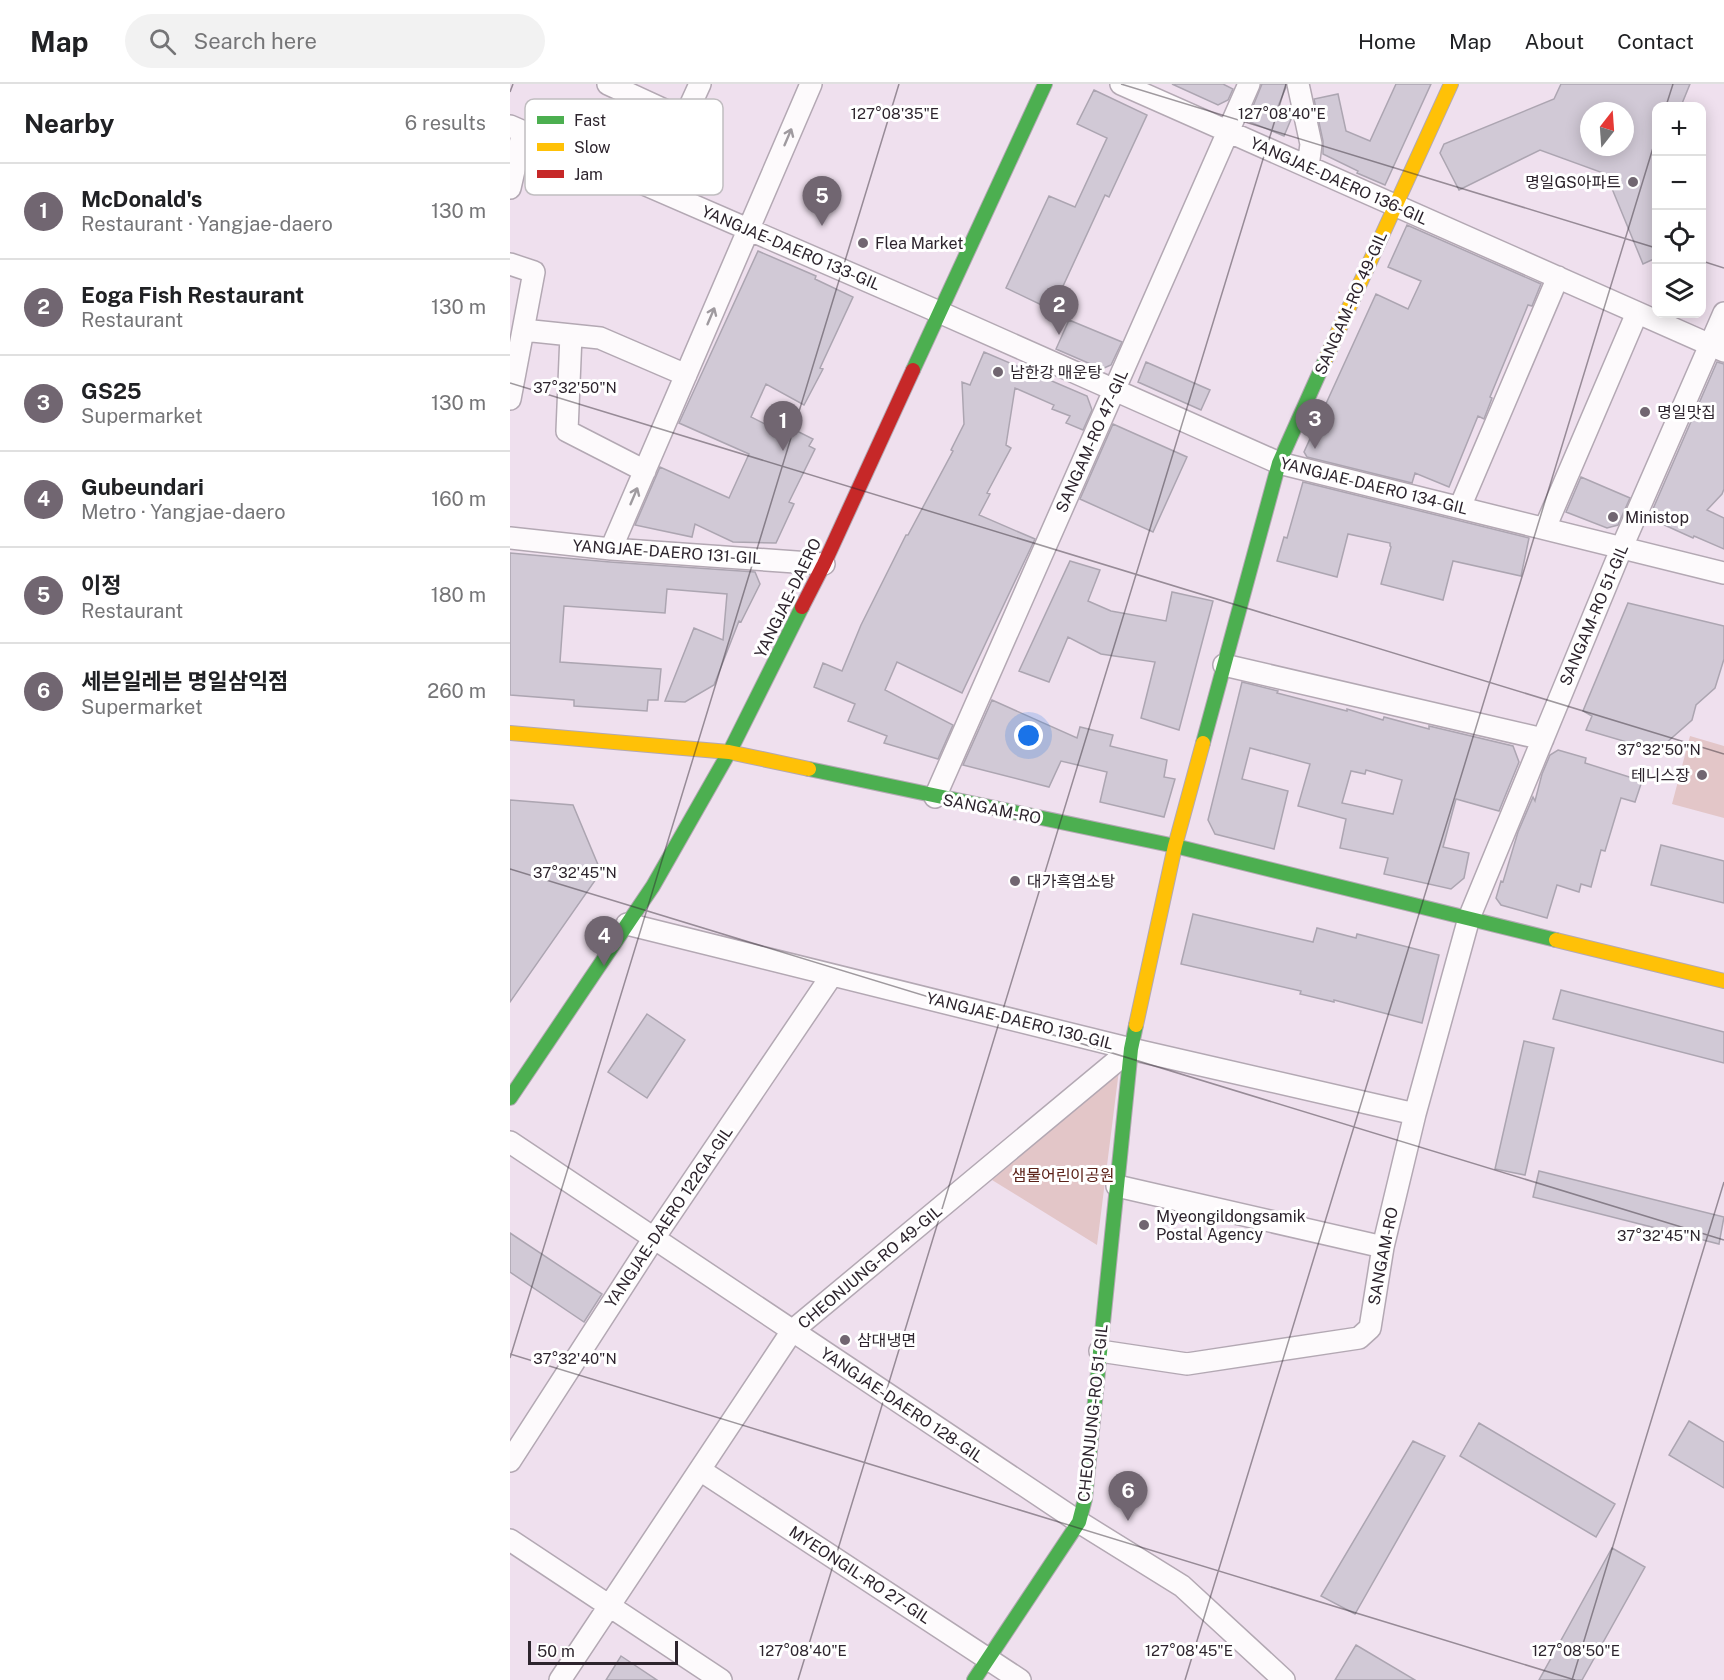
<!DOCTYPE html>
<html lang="en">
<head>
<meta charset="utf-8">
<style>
  :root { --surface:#fff; --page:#f2f2f2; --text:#202124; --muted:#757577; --line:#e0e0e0; --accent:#716671 }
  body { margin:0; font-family:"Public Sans","Noto Sans KR",sans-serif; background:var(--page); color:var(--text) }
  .controls { position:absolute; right:18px; top:18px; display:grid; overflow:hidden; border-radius:12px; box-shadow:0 3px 15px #0003 }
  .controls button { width:54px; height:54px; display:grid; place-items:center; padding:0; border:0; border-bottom:2px solid var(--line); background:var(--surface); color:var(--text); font:30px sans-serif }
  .compass { position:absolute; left:1070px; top:18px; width:54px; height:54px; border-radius:50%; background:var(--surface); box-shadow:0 3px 15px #0003; rotate:17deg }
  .scale { position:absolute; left:18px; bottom:15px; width:150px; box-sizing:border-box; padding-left:6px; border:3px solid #2d242d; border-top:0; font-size:16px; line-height:21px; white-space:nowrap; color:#2d242d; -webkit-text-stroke:4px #fff; paint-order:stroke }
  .you { position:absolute; left:519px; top:652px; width:21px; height:21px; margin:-15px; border:4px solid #fff; border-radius:50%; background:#1a73e8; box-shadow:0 0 0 9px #1a73e833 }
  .badge { display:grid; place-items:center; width:39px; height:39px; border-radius:50%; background:var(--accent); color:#fff; font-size:20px; font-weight:700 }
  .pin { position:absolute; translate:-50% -50px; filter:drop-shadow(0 2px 3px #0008) }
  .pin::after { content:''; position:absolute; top:32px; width:21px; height:18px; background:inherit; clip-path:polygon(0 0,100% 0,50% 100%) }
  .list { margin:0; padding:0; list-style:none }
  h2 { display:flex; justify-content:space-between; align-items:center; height:78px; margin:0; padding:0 24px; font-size:26px }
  h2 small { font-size:20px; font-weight:400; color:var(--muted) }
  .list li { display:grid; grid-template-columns:39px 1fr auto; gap:18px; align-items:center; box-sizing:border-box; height:96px; padding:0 24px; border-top:2px solid var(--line) }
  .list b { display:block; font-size:22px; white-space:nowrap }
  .list p { margin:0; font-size:20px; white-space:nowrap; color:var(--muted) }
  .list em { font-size:20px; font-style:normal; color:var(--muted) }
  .icon { flex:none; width:33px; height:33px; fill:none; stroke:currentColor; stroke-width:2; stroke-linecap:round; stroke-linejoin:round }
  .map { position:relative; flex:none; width:1214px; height:1596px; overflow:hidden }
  header { display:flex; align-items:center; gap:36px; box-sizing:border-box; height:84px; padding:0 30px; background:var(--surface); border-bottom:2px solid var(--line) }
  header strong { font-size:28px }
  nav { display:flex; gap:33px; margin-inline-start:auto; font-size:21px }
  .search { width:420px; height:54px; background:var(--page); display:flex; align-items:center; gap:15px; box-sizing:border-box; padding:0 21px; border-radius:33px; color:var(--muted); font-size:22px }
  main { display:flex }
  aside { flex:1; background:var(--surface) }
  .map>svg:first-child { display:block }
  .green { fill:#e3c6c8 }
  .building { fill:#d1c9d6; stroke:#aca5b1; stroke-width:1.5; fill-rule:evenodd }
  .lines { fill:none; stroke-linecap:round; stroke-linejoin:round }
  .street-casing { stroke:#b3a8b3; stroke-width:24 }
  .fast-casing { stroke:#b3a8b3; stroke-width:16 }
  .slow-casing { stroke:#b3a8b3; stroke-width:16 }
  .jam-casing { stroke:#b3a8b3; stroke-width:16 }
  .street { stroke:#fdfafc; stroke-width:21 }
  .fast { stroke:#4caf50; stroke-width:14 }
  .slow { stroke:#ffc107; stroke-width:14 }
  .jam { stroke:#c62828; stroke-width:14 }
  .oneway { stroke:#9f9a9f }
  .ticks { fill:none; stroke:#2d242d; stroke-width:1.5; stroke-opacity:0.45 }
  .poi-dot { fill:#716671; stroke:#fff; stroke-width:2 }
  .labels { text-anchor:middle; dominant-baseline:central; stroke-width:6; stroke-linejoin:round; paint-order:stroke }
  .street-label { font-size:16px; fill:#2d242d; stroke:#fff }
  .poi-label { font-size:16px; fill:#2d242d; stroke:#fff; text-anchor:start }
  .park-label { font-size:16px; fill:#5c2218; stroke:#fff }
  .key { fill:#fff; stroke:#c0bdc0; stroke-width:1.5 }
  .key-label { font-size:16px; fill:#2d242d }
  .ticks-label { font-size:15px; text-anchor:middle; fill:#2d242d; stroke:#fff; stroke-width:6; stroke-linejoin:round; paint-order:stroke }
</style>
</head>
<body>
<header>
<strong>Map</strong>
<div class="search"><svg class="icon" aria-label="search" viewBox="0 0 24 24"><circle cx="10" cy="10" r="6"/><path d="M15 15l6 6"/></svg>Search here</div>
<nav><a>Home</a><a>Map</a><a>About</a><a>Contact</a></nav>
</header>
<main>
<aside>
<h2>Nearby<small>6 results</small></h2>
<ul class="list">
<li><span class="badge">1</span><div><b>McDonald's</b><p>Restaurant · Yangjae-daero</p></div><em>130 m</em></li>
<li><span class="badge">2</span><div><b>Eoga Fish Restaurant</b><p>Restaurant</p></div><em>130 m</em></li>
<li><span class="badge">3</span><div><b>GS25</b><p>Supermarket</p></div><em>130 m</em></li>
<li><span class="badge">4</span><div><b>Gubeundari</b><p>Metro · Yangjae-daero</p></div><em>160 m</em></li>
<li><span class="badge">5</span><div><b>이정</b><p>Restaurant</p></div><em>180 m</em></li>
<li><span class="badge">6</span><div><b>세븐일레븐 명일삼익점</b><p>Supermarket</p></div><em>260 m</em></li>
</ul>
</aside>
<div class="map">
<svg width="1214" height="1596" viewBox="0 0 1214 1596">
  <rect width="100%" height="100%" fill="#efe0ee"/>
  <!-- green -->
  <path class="green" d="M1180,652L1214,662V734L1162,720Z
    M609,986L587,1161L482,1096Z"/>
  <!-- building -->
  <path class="building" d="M662,0H713L723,5L718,16L708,21Z
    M752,0H776V3L766,27L782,33L774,52L740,38L739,32Z
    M886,0H921L875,101L847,89L848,87L813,70V57L804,15L828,10L836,47L860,57Z
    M1051,0H1180L1171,22H1146V174L1133,180L1096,90L1030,66L949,106L930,69L934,60L1044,15ZM1079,27H1115V63H1079Z
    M584,6L637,31L599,113L595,111L542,226L496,204L539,112L565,123L597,54L567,40Z
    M897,141L1031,200L1022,222L1018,221L980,313L982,314L974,335L968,332L939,403L905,389L902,399L797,373L794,368L866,210L898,225L911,197L878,183Z
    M248,167L306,192L305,195L343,213L310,284L313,285L294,321L256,300L241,333L275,350L279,343L303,355L299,362L305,365L279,418L284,420L266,459L223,458L185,440L182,453L125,441L150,383L219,414L239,370L169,339Z
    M559,236L612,258L601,281L592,285L546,265Z
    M474,268L577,312L582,326L573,346L556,339L560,332L542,325L544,321L505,304L496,361L501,364L477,409L480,410L469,431L525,455L452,609L387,578L375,606L443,641L428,675L374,659L377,652L338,637L345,620L304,603L313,579L332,587L351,541L396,451H398L443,367L441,366L454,340L452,298L460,301Z
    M636,278L700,306L691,326L628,298Z
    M1207,278L1214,280V405L1212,410L1197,426L1214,434V465L1184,452L1183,454L1139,434Z
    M603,340L677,373L643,448L570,415Z
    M1071,393L1120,414L1108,441L1097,444L1056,428Z
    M793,398L1019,454L1011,492L943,477L933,516L871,500L881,463L880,462V459L838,450L827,493L767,477L774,453L777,454Z
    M0,469L100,478L245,488L250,500L231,538L229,537L204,601L175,618L155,617L184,544L213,556L217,510L157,505L155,529L54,522L50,578L151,585L148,616H138L137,627L64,622V616L0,611Z
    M560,477L590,486L578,517L601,527L656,537L662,508L703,517L669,646L631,634L645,578L591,570L558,553L539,598L509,587Z
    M1118,519L1214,542V575L1205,604L1186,621L1182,636L1147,667L1076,646L1082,632L1073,627Z
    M732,598L768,607L767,609L837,627V625L873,636L874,633L919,645V642L1003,662L1009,678L989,727L946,715L933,763L959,769L954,794L941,805L874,790L878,774L830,764L836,735L788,722L800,680L740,664L732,695L778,707L764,765L705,750L698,736ZM856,686L892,696L883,730L832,719L841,687L855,690Z
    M482,616L567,654L570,643L603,651L600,662L657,676L654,693L665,695L654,733L590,718L597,688L551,677L539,703L453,681Z
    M1048,666L1076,674L1075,679L1132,697L1125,718L1111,714L1095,767L1091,766L1081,803L1071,800L1069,808L1047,801L1037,834L991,821L986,814L991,797L993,798L1008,748L1023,713L1025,717L1032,690L1040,671Z
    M0,716L63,721L91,788L0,918Z
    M1151,761L1214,777V819L1141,801Z
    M683,830L803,858L807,844L846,854L847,850L929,871L912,939L824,916V918L790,910L791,907L671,880Z
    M1051,906L1214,948V979L1043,935Z
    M137,930L175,956L137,1014L98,988Z
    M1014,957L1044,964L1015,1091L985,1085Z
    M1029,1087L1214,1133L1209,1160L1023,1113Z
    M0,1149L92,1210L74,1238L0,1188Z
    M1179,1337L1214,1358V1404L1159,1371Z
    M969,1339L1105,1420L1086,1453L950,1372Z
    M903,1357L935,1372L845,1530L811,1512Z
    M1102,1464L1135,1483L1072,1596H1029Z
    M846,1561L905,1596H825Z
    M111,1572L147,1596H96Z"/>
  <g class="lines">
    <!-- street casing -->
    <g class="street-casing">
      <path id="street" d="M98,0L174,35L190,0
        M611,0L1214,267
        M788,0L801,60L798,83
        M0,42L429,228L769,379L1214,489
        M0,104L13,47
        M0,180L24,188L0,315
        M13,246L90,254L176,291
        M61,251L57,347L135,387
        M950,423L1048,193
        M1035,444L1127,229
        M0,454L101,465L314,480
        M101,465L301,0
        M714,581L1033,655
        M425,713L739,0
        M117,840L621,965L905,1030
        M0,1058L569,1438L672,1502L774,1596
        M607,1102L873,1163
        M590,1267L677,1280L849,1254L860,1244L873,1163L905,1030L959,834L1112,463L1214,229
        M0,1377L144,1154L322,891
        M190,1386L510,1596
        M0,1456L211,1596
        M50,1596L282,1247L621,965"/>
    </g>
    <!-- fast casing -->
    <g class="fast-casing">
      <path id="fast" d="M403,286L535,0
        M693,659L769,379L816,274
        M299,685L665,762L1046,856
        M0,1014L143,802L221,665L292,523
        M464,1596L569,1438L575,1415L621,965L626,941"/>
    </g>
    <!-- slow casing -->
    <g class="slow-casing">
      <path id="slow" d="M816,274L941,0
        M0,649L219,668L299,685
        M1046,856L1214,897
        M626,941L665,762L693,659"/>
    </g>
    <!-- jam casing -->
    <g class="jam-casing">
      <path id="jam" d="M292,523L314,480L403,286"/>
    </g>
    <!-- street -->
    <use href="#street" class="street"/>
    <!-- fast -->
    <use href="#fast" class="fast"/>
    <!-- slow -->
    <use href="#slow" class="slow"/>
    <!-- jam -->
    <use href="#jam" class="jam"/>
  </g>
  <!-- one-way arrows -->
  <defs><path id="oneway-shaft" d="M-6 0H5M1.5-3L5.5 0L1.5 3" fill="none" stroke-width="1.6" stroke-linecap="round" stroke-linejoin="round" transform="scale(1.5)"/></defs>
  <g class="oneway">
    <use href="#oneway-shaft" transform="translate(278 53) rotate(-67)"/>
    <use href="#oneway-shaft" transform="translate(201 232) rotate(-67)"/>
    <use href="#oneway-shaft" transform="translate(124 412) rotate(-67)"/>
  </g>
  <!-- ticks -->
  <path class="ticks" d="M611,0L1146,164M0,8L3,0M1156,22L1163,0M1192,177L1214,184M0,299L1214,670M0,785L1214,1156M0,1270L1065,1596M0,1274L389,0M288,1596L776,0M675,1596L1146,54M1062,1596L1214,1098"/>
  <!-- markers -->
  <g class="poi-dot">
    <circle cx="1123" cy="98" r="6"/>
    <circle cx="353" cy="159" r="6"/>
    <circle cx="488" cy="288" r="6"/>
    <circle cx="1135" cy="328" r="6"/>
    <circle cx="1103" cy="433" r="6"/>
    <circle cx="1192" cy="691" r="6"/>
    <circle cx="505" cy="797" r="6"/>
    <circle cx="634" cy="1141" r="6"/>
    <circle cx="335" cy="1256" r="6"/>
  </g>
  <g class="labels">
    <!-- street labels -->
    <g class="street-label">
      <text transform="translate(829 97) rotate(24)">YANGJAE-DAERO 136-GIL</text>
      <text transform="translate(281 164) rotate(23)">YANGJAE-DAERO 133-GIL</text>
      <text transform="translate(841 219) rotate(-66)">SANGAM-RO 49-GIL</text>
      <text transform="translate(582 357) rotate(-66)">SANGAM-RO 47-GIL</text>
      <text transform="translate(864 402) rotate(14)">YANGJAE-DAERO 134-GIL</text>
      <text transform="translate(157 468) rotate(4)">YANGJAE-DAERO 131-GIL</text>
      <text transform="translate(278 514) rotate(-64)">YANGJAE-DAERO</text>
      <text transform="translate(1084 531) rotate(-67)">SANGAM-RO 51-GIL</text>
      <text transform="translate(482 725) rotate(11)">SANGAM-RO</text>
      <text transform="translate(510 937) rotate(14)">YANGJAE-DAERO 130-GIL</text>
      <text transform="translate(159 1133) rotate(-56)">YANGJAE-DAERO 122GA-GIL</text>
      <text transform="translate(873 1172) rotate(-79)">SANGAM-RO</text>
      <text transform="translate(360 1183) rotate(-40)">CHEONJUNG-RO 49-GIL</text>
      <text transform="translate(392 1321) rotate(34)">YANGJAE-DAERO 128-GIL</text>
      <text transform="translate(583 1329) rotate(-84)">CHEONJUNG-RO 51-GIL</text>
      <text transform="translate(350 1491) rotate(33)">MYEONGIL-RO 27-GIL</text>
    </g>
    <!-- poi labels -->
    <g class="poi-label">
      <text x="1111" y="98" text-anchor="end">명일GS아파트</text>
      <text x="365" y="159">Flea Market</text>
      <text x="500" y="288">남한강 매운탕</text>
      <text x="1147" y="328">명일맛집</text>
      <text x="1115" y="433">Ministop</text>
      <text x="1180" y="691" text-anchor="end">테니스장</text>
      <text x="517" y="797">대가흑염소탕</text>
      <text x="646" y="1132">Myeongildongsamik<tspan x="646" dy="18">Postal Agency</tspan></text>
      <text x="347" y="1256">삼대냉면</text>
    </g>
    <!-- park labels -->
    <g class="park-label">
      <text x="553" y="1091">샘물어린이공원</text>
    </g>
  </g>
  <!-- legend -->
  <rect x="15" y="15" width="198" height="96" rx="9" class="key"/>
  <rect x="27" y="32" width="27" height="8" fill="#4caf50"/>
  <rect x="27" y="59" width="27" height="8" fill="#ffc107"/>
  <rect x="27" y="86" width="27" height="8" fill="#c62828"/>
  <g class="key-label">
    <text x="64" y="42">Fast</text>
    <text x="64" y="69">Slow</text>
    <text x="64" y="96">Jam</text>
  </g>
  <g class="ticks-label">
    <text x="385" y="35">127°08'35"E</text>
    <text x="772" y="35">127°08'40"E</text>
    <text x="65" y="309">37°32'50"N</text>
    <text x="1149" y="671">37°32'50"N</text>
    <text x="65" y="794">37°32'45"N</text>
    <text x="1149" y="1157">37°32'45"N</text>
    <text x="65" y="1280">37°32'40"N</text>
    <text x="293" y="1572">127°08'40"E</text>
    <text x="679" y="1572">127°08'45"E</text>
    <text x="1066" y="1572">127°08'50"E</text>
  </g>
</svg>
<div class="controls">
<button>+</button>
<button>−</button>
<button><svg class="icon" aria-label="locate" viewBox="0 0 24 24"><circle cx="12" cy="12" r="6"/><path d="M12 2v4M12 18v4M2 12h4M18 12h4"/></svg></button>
<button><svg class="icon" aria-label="layers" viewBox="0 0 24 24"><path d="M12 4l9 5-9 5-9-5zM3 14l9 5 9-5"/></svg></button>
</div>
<svg class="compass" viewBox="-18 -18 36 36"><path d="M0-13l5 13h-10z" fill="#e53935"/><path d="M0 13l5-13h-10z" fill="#757577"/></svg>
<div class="scale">50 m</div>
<div class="you"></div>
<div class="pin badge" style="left:273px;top:367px">1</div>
<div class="pin badge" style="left:549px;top:251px">2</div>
<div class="pin badge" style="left:805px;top:365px">3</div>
<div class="pin badge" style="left:94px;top:882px">4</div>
<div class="pin badge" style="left:312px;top:142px">5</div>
<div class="pin badge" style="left:618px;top:1437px">6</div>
</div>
</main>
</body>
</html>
